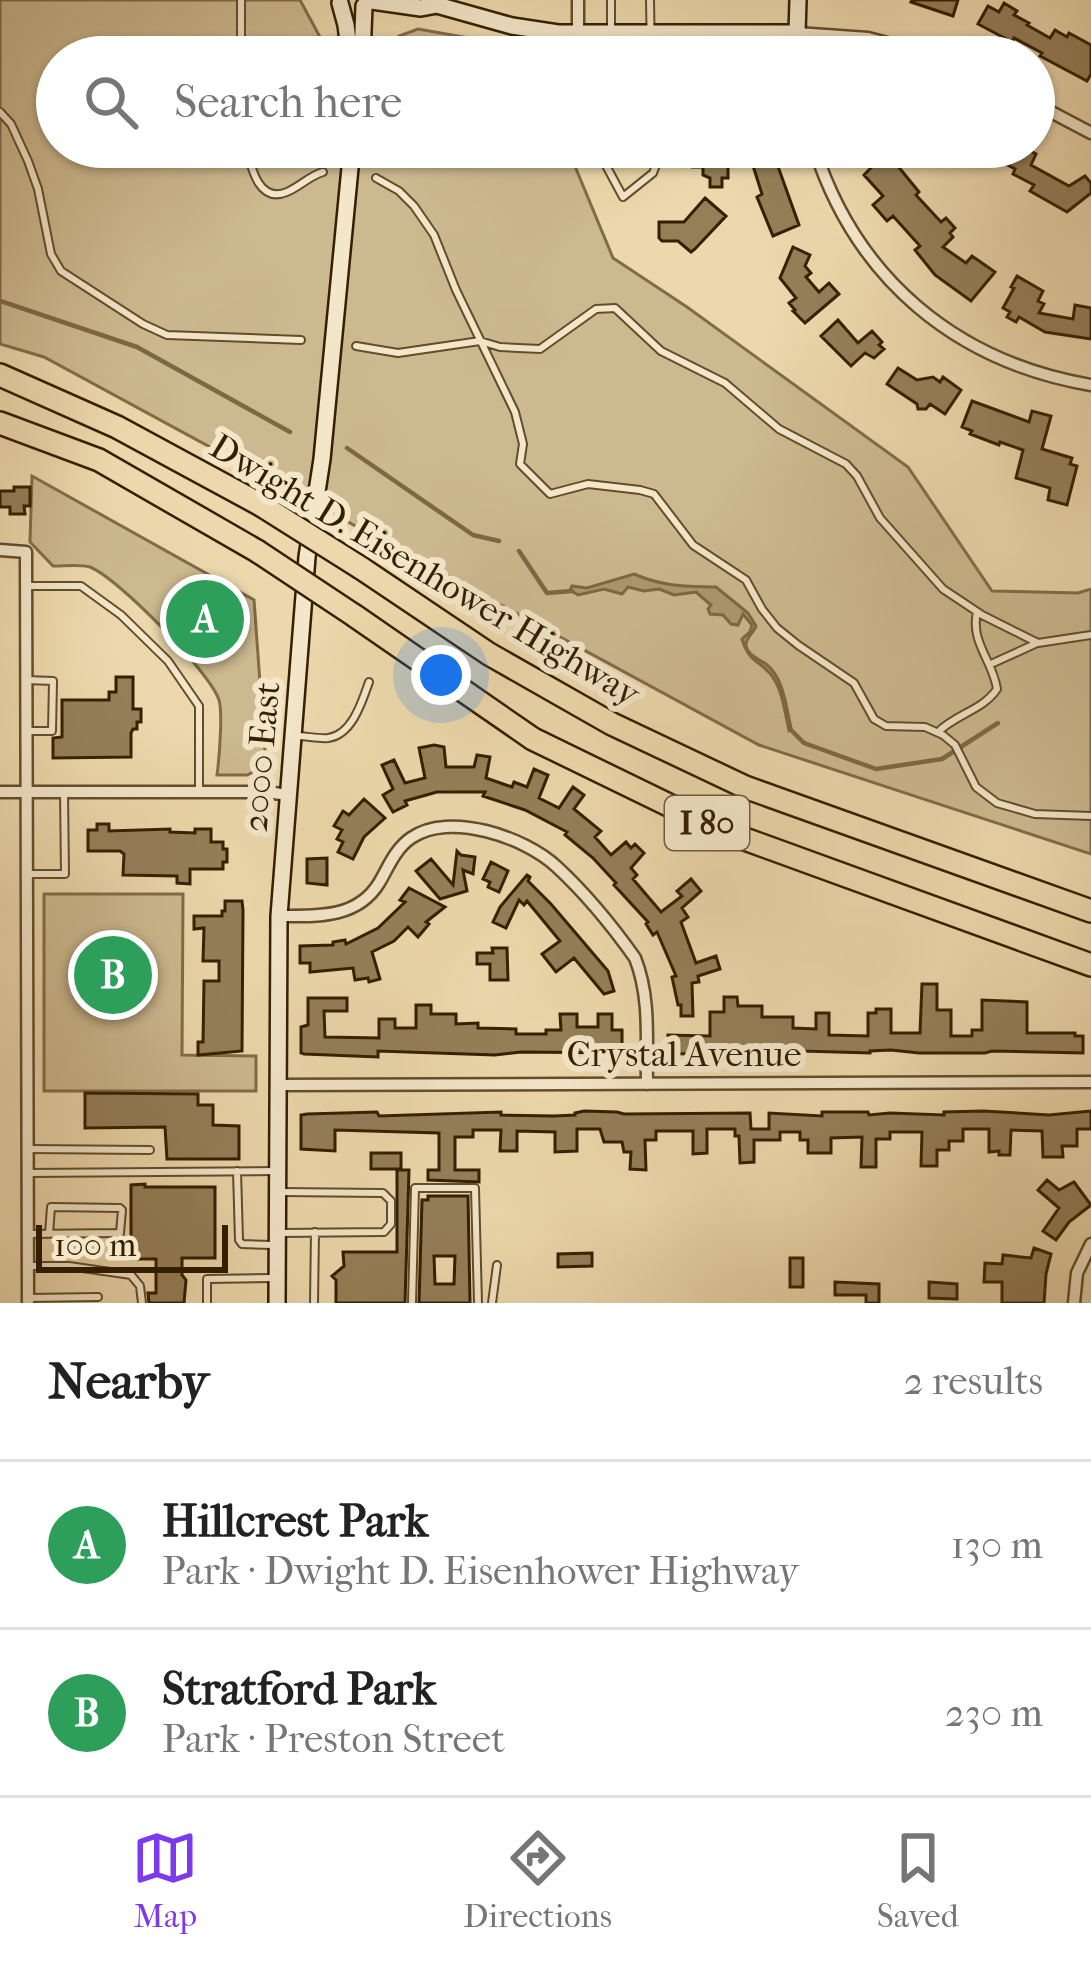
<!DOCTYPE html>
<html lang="en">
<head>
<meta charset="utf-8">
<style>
  :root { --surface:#fff; --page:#f2f2f2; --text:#222; --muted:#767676; --line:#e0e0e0; --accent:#7c3aed }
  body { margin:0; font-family:"IM FELL French Canon",serif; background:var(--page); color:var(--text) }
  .scale { position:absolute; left:36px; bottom:30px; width:192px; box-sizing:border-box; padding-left:12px; border:6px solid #341f00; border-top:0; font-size:33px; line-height:42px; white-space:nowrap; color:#341f00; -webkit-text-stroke:9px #f3e6c9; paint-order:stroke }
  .you { position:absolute; left:441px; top:675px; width:42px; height:42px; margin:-30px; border:9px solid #fff; border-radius:50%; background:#1a73e8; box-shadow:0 0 0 18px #1a73e833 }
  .badge { display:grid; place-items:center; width:78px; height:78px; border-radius:50%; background:var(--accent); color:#fff; font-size:39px; font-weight:700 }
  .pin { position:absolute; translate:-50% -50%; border:6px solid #fff; box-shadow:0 3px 12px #0006 }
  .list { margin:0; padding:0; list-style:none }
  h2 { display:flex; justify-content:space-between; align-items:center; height:156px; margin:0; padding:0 48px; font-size:51px }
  h2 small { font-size:39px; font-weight:400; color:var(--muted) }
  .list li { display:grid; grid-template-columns:78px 1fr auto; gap:36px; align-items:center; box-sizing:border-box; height:168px; padding:0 48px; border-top:3px solid var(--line) }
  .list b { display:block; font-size:45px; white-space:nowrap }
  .list p { margin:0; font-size:39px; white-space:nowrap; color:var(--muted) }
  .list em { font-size:39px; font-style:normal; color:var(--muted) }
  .icon { flex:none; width:66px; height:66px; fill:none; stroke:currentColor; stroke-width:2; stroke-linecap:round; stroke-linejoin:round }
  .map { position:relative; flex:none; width:1091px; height:1303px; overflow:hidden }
  .search { position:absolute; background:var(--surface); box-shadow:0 3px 9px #0004; left:36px; right:36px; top:36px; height:132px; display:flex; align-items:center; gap:30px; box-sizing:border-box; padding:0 42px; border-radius:66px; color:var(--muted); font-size:45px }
  .sheet { height:492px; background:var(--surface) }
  nav { display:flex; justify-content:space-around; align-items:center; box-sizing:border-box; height:168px; border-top:3px solid var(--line); background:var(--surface); font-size:33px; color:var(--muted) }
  nav a { display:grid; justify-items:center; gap:6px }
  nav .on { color:var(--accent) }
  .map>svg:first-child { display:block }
  .green { fill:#cdb98f; stroke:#806c48; stroke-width:3 }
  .water { fill:#ad9972; stroke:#7d6844; stroke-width:3 }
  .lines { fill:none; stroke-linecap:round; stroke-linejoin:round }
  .stream { stroke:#7d6844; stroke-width:4.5 }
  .building { fill:#947f59; stroke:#341f00; stroke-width:3; fill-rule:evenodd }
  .lane-casing { stroke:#624d2b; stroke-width:10 }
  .street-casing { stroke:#624d2b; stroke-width:15 }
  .secondary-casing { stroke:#341f00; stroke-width:20 }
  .highway-casing { stroke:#341f00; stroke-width:26 }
  .lane { stroke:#f3e6c9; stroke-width:6 }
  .street { stroke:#f3e6c9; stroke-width:10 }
  .secondary { stroke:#f3e6c9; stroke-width:15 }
  .highway { stroke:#ecd8ac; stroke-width:21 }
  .highway-bridge-casing { stroke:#341f00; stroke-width:26; stroke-linecap:butt }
  .highway-bridge { stroke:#ecd8ac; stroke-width:21 }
  .labels { text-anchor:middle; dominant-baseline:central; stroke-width:12; stroke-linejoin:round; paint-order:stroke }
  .shield { fill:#f3e6c9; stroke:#6d5b3c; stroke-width:3 }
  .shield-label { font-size:33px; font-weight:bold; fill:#341f00 }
  .street-label { font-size:36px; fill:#341f00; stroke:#f3e6c9 }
</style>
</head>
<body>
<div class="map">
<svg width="1091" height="1303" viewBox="0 0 1091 1303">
  <rect width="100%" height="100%" fill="#ecd8ac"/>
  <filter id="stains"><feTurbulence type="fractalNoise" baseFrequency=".00167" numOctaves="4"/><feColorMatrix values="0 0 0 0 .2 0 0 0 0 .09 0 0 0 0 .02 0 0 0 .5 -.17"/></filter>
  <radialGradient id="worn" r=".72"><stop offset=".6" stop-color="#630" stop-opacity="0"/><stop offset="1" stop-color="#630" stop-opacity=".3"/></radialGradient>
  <!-- green -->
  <path class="green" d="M0,0H300L321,39V57H57V147H320V160L368,165L369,147H567L613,258L687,307L908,467L992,591L1078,593L1091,589V854L759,745L44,357L0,344Z
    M418,29L526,48L530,57H382L399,36Z
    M32,476L254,600L266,766L247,775H217C219,760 223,713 219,700C210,672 118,578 90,567C80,564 64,566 53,566L30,542Z
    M44,894H183L182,1055L256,1056V1091H44Z"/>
  <!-- water -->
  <path class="water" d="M634,574C664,587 685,586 716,587L748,613L756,626C754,632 748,636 746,643C745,654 759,659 766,664C784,678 786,707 791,728L789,730C785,714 783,693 774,679C763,660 750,666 742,639L750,632L752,625L743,614L738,625L731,624L723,615L710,614L708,609L711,605L696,592L674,595L659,589L644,591L628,587L622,594L604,589L578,595L570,590L572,586L587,588Z"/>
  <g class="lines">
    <!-- stream -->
    <path class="stream" d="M0,301L137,347L290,432
      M347,448L473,535L499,541
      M519,551L547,593L572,591
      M789,724L790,729L804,743L876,769L942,759L998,723"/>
  </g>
  <!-- building -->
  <path class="building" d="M912,0H958L953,16L911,2Z
    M1004,3L1017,11L1014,15L1029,23L1027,25L1050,38L1055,30L1067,37L1069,33L1091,45V74L1087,81L1040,56L1042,53L1014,38L1012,42L978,24L988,6L999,12Z
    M619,147H655L654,150L623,160Z
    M707,147L728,149V178H722V187H710V178L703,175V167H694L708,152Z
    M747,147H771L799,225L773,236L757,197L762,194Z
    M974,147H1014L1024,152L1026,149L1036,154L1031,165L1069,186L1085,176L1091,183V193L1067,212L1030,191L1034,185L1013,174L1015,169Z
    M890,148L901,161L897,165L919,192L916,195L941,222L946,218L955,228L950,233L953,237L943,247L966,263L972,256L995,272L971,301L935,275L915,250L920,246L893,216L887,221L873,205L883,196L864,175Z
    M705,198L726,216L695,249L691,252L678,241H662L659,238V222H684Z
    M793,247L810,255L805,266L811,273L806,277L819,292L829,283L839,294L805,323L793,311L795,310L789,303L796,298L780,278Z
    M1017,276L1043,291L1038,301L1044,304L1039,313L1073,319L1075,305L1091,308V339L1045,332L1019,317L1016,322L1007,317L1010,312L1003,308L1014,288L1011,287Z
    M838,320L858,343L872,331L882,342L879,345L884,349L874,358L865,353L851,366L821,336Z
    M898,368L917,380L933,377L940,382L943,377L961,390L945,414L930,404L926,409H918L917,404L887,384Z
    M972,401L1029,422L1032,411L1051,416L1042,449L1072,458L1070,464L1077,466L1067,505L1048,500L1050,488L1016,478L1023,450L1000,442L999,445L970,434L972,431L962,427Z
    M14,487H30V506H24L25,514H10V507H0V491H14Z
    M116,677H133V709H141V722H137V729H133L131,733V757L53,758V738L62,737V700H109V692H116Z
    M434,745L444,747L446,767H474L477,755L490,757L486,778L512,787L514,782L527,787L534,769L548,775L539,798L559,808L573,787L584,795L574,809L601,831L595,837L611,855L626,842L631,848L635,844L644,853L631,868L637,875L633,879L661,912L682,896L677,891L691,879L701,891L682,908L688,917L681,922L696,963L716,956L720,969L698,976L699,982L692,983L693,1016H681V1005H678L672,977L676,976L657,932L653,935L646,924L648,922L614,885L616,883L593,858L565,835L567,832L525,810L483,796L485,792H437L405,801L407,805L393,812L383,795L393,789L382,765L394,760L405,783L425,778L419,748Z
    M364,799L385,818L364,837L353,859L338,852L343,842L337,839L342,830L334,826L343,811L349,815Z
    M97,824H109V831L170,829V832L195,833V829H211V842H223V849H227V862H223V869H190V884L177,883V876L123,875L124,854L120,851H88V830H97Z
    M457,851L461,855L475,857L473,874L463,870L467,891L440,899L416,871L431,859L453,885Z
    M327,858V885L307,883V859Z
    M491,862L508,871L499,892L488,887L490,882L483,879Z
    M527,875L530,877L528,881L551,904L608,971L614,991L604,994L574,958L556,972L542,954L560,941L527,901L524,905L519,900L506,928L493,922L500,907Z
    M409,888L445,907L426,922L429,924L418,937L408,927L394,941L372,952L380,979L369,982L368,978L355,980L353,968L310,972V963H300V946L333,945V942L345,940L346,944L378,928L405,902L400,900Z
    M225,901H242L243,910L242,1051L198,1055V1042H203L204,981H219V961H203L204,928L194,929V916H222V911H225Z
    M492,948H507L508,980H490V964H477V953H493Z
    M922,984H937V1010H951V1036H972V1030H982V1000L1027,1002V1033H1075V1036H1083V1053L992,1051L985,1053H919L891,1050L870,1051V1053L802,1051L675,1054V1051H668V1035L710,1036V1012H724V997H737L738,1006H762V1017H793V1028L816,1029V1013H829V1035L868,1036V1013H876V1009H891V1033H920Z
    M308,998H347V1011H324L325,1037L379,1038V1019H395V1028H416V1005H431V1014H456V1024L478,1023V1028L516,1029V1034H546V1030H561L560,1014H577V1027H598V1014H612V1030H622V1053L521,1052L495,1055L378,1051V1057L304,1054L301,1053V1027L308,1025Z
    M85,1093L198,1094V1105H213V1125L239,1126V1159H167L165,1127L85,1128Z
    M584,1111L617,1112L624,1114L750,1113L751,1129H769V1113L822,1116V1112H868L869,1115L890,1113L944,1115V1112L983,1111L1049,1115L1091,1111V1129H1077V1146H1062L1063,1157H1043L1042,1131L1011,1130L1010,1155H999V1151L989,1152V1129H963V1141H949V1150H937V1166H921L922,1132H890V1139H876V1167H861L862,1137L831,1138V1153H808V1140H800V1132H780V1140H754V1162L740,1163L739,1136H735V1129H707V1153L693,1154V1131H656V1140H645L646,1170L630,1169L631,1152H624L622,1142H604L600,1129H577V1151L555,1152V1132L517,1131V1151H500L501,1130H473V1137H455V1170H479V1182L428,1180V1170H439V1133L335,1130V1151L301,1149V1115L307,1114L377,1112L379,1116L501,1112V1115L554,1116L575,1115V1113Z
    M371,1153H401V1169H371Z
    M397,1170H409L405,1303H336V1280L332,1276L344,1266L343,1252H397Z
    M1047,1180L1059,1190L1074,1182L1091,1205L1069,1222L1056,1240L1043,1231L1059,1208L1038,1190Z
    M145,1184V1187H215V1258H182V1275L186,1280L184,1303H149L148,1293H156V1259H131V1185Z
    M428,1196H468L470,1303H419L422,1200H428ZM434,1256H455L454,1284H435Z
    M1034,1248L1051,1254L1046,1274L1044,1303H1002V1282H984L985,1263L1002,1264L1003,1255L1031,1258Z
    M592,1253V1266L558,1267V1254Z
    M790,1258H803V1287H790Z
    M835,1282L879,1284V1303H866V1295H835Z
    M929,1282L957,1284V1299L929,1298Z"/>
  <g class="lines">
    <!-- lane casing -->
    <g class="lane-casing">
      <path id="lane" d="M241,0V57
        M650,0L651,57
        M611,32V0
        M558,37L560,57
        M0,112L11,124L28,161L38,189L51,254L61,271L143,324L167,335L301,340
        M246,147C251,166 258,204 287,192C301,186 309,176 323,172
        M596,147L623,197L653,173L663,147
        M376,178L399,191L414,206L434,235L456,290L515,412L523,444L520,464L550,494L588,484L640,490L654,494L693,545L746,580L762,609L777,628L798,645L854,683L874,719L886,726L925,727L943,735L955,745L976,787L997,803L1035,814L1091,816
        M356,346L398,353L480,341L500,347L540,349L596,309L615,308L661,351L725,383L779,429L846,464L857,476L880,518L943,589L982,615L1038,643L1091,635
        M26,586H81L121,615L168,661L199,706V790
        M991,664L1035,644
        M26,680L53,681L52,731H26
        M938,732C956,714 983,710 997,689C993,661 970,642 977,612
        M297,736C307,736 318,739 328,738C352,735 362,702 369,682
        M27,874H65L64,792
        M28,1149L150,1150
        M237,1171L239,1240L242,1244L272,1245
        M28,1173L276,1171
        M281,1233L384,1232L391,1224V1201L383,1193L281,1192
        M28,1234L120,1233L122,1210L120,1208L51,1207L49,1234
        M30,1266H69L131,1275L140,1286L142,1303
        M28,1298L98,1297
        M207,1303V1279L274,1278
        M314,1303L315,1232
        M412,1303L415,1188H475L478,1303
        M492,1303L497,1265"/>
    </g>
    <!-- street casing -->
    <g class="street-casing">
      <path id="street" d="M578,34V0
        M801,57L797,33L868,38L942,57
        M1034,103L1091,133
        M814,147C856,279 956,362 1091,385
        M0,550L26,552L28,1303
        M0,792H268L287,795
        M279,916C316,916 357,919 379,883C388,868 395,849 411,838C449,811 525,837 557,867C585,893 613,927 635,958C651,998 646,1042 647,1084
        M278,1085L1091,1082
        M1074,1303L1077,1273L1091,1244"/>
    </g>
    <!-- secondary casing -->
    <g class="secondary-casing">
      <path id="secondary" d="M429,0L437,5L512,26L558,33H797L798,0
        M372,1L421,8L437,5
        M340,3L346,25L350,57
        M362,57L364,6
        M277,1303L279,916L307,557L322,459L352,147"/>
    </g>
    <!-- highway casing -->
    <g class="highway-casing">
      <path id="highway" d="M0,375L117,427L261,505
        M0,423L99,460L257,551
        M361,568L489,654L612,724L745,787L1091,911
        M355,616L533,739L720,830L1091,965"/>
    </g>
    <!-- lane -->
    <use href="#lane" class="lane"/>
    <!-- street -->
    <use href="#street" class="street"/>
    <!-- secondary -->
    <use href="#secondary" class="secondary"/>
    <!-- highway -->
    <use href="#highway" class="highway"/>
    <!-- highway-bridge casing -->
    <g class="highway-bridge-casing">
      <path id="highway-bridge" d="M261,505L361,568
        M257,551L355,616"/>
    </g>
    <!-- highway-bridge -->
    <use href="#highway-bridge" class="highway-bridge"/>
  </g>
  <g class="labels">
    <!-- shield labels -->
    <rect class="shield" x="665" y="796" width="84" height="54" rx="9"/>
    <g class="shield-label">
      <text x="707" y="823">I 80</text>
    </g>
    <!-- street labels -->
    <g class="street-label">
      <text transform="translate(425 570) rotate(31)">Dwight D. Eisenhower Highway</text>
      <text transform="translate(261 757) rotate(-85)">2000 East</text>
      <text x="684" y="1054">Crystal Avenue</text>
    </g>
  </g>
  <rect width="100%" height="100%" filter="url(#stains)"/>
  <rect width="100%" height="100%" fill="url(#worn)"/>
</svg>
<div class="scale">100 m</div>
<div class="you"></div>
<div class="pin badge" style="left:205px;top:619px;background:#2e9e5b">A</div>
<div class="pin badge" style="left:113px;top:975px;background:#2e9e5b">B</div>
<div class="search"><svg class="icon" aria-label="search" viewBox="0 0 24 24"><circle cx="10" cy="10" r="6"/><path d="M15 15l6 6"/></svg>Search here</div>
</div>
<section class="sheet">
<h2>Nearby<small>2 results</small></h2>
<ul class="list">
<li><span class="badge" style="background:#2e9e5b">A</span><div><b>Hillcrest Park</b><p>Park · Dwight D. Eisenhower Highway</p></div><em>130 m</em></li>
<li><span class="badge" style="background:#2e9e5b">B</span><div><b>Stratford Park</b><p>Park · Preston Street</p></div><em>230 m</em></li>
</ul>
</section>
<nav>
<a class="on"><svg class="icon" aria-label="map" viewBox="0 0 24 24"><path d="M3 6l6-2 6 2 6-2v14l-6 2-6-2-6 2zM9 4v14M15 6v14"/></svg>Map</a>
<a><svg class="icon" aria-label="directions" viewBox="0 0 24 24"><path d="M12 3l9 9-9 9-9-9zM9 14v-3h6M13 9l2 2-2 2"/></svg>Directions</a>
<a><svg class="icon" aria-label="saved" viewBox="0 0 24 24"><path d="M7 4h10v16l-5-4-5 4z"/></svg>Saved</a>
</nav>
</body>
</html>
